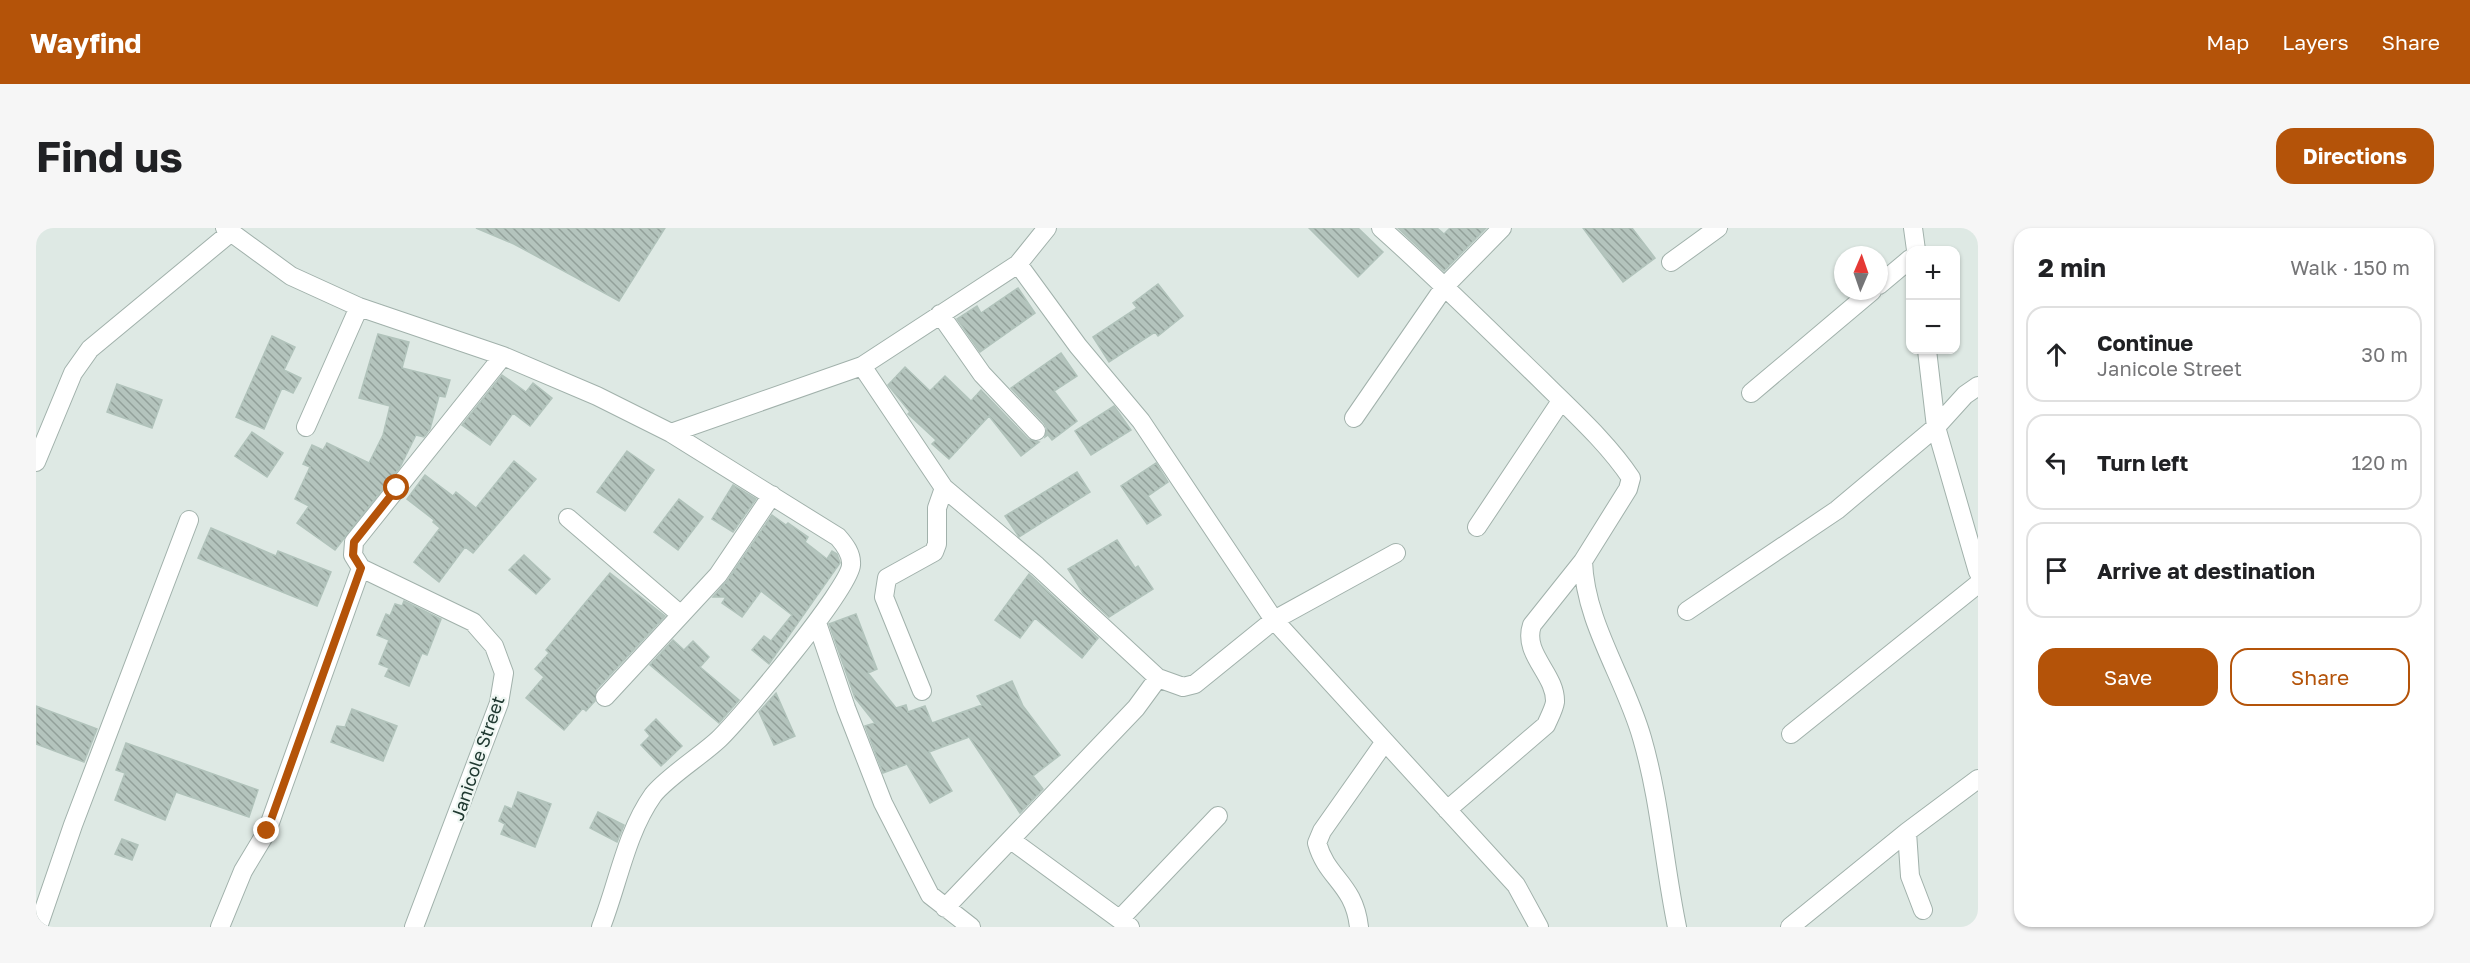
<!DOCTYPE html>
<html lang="en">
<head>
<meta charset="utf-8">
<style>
  :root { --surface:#fff; --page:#f6f6f6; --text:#202124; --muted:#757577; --line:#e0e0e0; --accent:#b45309 }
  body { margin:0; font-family:"Golos Text",sans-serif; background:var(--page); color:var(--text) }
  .controls { position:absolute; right:18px; top:18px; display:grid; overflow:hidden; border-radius:12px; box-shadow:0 2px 4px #0004 }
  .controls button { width:54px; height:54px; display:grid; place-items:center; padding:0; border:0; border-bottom:2px solid var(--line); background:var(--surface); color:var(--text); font:30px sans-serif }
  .compass { position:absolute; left:1798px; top:18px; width:54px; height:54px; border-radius:50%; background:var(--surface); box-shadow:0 2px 4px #0004; rotate:2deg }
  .stop { position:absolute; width:18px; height:18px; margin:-14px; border:4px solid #b45309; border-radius:50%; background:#fff }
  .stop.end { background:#b45309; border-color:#fff; box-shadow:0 2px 6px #0008 }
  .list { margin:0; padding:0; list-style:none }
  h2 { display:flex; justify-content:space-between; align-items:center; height:78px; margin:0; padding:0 24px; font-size:26px }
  h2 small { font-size:20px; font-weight:400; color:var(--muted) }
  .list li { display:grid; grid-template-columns:39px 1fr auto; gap:18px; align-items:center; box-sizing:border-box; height:96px; margin:0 12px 12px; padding:0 12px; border:2px solid var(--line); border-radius:18px }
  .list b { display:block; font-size:22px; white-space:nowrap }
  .list p { margin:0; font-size:20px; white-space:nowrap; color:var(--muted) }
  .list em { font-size:20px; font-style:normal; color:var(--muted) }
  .actions { display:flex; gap:12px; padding:18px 24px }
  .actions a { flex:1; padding:14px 0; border:2px solid var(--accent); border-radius:18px; text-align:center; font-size:21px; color:var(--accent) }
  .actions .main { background:var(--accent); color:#fff }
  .icon { flex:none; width:33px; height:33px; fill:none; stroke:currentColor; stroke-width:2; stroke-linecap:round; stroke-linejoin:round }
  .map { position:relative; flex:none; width:1942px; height:699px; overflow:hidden; border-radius:18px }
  header { display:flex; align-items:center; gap:36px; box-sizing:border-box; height:84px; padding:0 30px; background:var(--accent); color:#fff }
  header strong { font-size:28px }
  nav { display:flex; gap:33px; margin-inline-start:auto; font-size:21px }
  .intro { display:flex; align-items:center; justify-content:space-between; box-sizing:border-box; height:144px; padding:0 36px }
  h1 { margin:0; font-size:42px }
  .button { padding:15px 27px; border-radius:18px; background:var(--accent); color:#fff; font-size:21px; font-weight:700 }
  main { display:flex; gap:36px; padding:0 36px }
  aside { flex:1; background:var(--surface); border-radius:18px; box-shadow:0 2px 4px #0004 }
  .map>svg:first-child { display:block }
  .building { fill:url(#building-back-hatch); stroke:#b1c3bb; stroke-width:1.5 }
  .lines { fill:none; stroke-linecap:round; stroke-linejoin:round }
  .street-casing { stroke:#a1b1ab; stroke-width:20 }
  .street { stroke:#fff; stroke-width:18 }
  .route { stroke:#b45309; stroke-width:8 }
  .labels { text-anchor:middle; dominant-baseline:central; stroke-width:4.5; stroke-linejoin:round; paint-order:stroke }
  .street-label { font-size:18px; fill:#203931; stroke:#eef6f2 }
</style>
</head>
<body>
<header>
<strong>Wayfind</strong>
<nav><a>Map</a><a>Layers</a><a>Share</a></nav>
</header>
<div class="intro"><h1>Find us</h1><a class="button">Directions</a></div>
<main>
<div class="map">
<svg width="1942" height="699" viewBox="0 0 1942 699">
  <defs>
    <pattern id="building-back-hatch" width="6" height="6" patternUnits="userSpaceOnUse" patternTransform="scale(1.5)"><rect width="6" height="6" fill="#b4c4bd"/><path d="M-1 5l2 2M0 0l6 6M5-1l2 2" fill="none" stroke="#92a09a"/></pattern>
  </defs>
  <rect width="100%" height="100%" fill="#dee9e4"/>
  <!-- building -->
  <path class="building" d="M440,0H629L583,73L478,16Z
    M1273,0H1322L1347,24L1322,49Z
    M1362,0H1401L1408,6L1414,0H1450L1408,43Z
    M1547,0H1596L1619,30L1587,54Z
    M1122,56L1147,88L1122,108L1119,104L1073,134L1057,109L1101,80L1097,75Z
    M982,60L999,85L944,124L921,91L941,78L945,85Z
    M342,106L373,114L366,140L414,152L409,169L403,168L394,201L388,209L380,207L364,239L299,322L261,295L273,278L259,271L274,239L267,236L276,217L287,222L291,215L333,235L347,207L354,178L323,170Z
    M236,108L259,119L248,142L265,150L257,165L246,160L228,201L200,189Z
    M1025,125L1041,148L1018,163L1041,193L1016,212L1012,207L1009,209L1011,201L1008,195L975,160Z
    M869,139L894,163L909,148L935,173L945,162L992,211L1003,214L985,228L953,188L913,231L896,216L900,212L872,186L874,184L852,157Z
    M466,147L490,164L497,155L516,170L494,198L477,185L454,217L426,197Z
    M81,156L126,172L116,200L71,184Z
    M1078,178L1095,202L1055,227L1039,203Z
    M216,204L247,225L231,249L199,228Z
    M591,223L618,242L589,283L561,264Z
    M478,233L500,251L437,325L429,319L403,354L378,334L404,300L397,294L398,292L371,271L389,247L417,268L420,264L440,280Z
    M1120,235L1132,254L1112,268L1125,287L1111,296L1085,258Z
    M1041,244L1054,264L983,309L969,288Z
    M697,257L720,271L697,304L676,291Z
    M643,271L667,289L642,322L618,304Z
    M736,287L750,297L752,295L772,309L769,314L791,331L796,323L801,326L804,335L733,436L716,422L728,408L735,413L756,387L725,363L706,389L686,375L690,369H677L691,353Z
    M175,300L240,328L242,323L295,344L281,378L162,330Z
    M1081,312L1099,340L1102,338L1117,361L1073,389L1047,365L1032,341Z
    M488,327L514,351L500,366L473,342Z
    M574,345L629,388L561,461L559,473L550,483L547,480L528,502L490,470L508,449L499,441L513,425L510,422Z
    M993,346L1062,410L1046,430L999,390L984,410L959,392Z
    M368,373L405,391L391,427L386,425L373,458L349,448L353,440L343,436L353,412L341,407L350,386L354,388L359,376L366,378Z
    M820,386L841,441L832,445L860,480L870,477L872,484L889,478L896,495L946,477L941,468L976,453L987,478L1024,527L997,548L1007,561L984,585L933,509L893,524L916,563L894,575L871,536L847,545L829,498L839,495L819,470L793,396Z
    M637,412L648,422L657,413L673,429L664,439L703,472L683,495L614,437Z
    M740,465L759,508L738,517L723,484Z
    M0,478L61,501L48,534L0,516Z
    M316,481L361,498L347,533L295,514L301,498L309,499Z
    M620,491L646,518L625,538L605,517L614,508L609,502Z
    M90,515L222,562L213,589L140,564L129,592L79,572L89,545L80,542Z
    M482,564L515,576L499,619L465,606L469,596L463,593L469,578L476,581Z
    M562,584L588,597L581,614L554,600Z
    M86,611L102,617L96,632L79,626Z"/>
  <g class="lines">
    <!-- street casing -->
    <g class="street-casing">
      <path id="street" d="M189,0L255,48L323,79L467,128L561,168L635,205L802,309C809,317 816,326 815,337C814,360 705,490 683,511C665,528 631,549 617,567C590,605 582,656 565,699
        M1345,0C1400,49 1452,101 1505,152C1536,183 1571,214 1595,250L1592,261L1547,333L1496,397C1486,426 1520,446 1519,474C1518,481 1513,490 1510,497L1411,582
        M1877,0L1880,22
        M1635,34L1682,0
        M982,36L1042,118L1105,193L1238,392L1480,657L1503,699
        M1843,57L1874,31
        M904,86L946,146L1000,203
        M1891,122L1900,199L1942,344
        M826,138L908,260L1001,338L1122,450L1147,459L1159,456L1238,392L1360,325
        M1715,165L1836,63
        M1318,190L1409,58L1466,0
        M270,199L323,79
        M635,205L826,138L982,36L1011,0
        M0,234L37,145L54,121L194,5
        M532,290L645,387
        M1441,299L1525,173
        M1547,333C1549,395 1589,450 1606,510C1624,572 1628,636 1641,699
        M1651,383L1801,282L1900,199L1929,167L1942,158
        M781,395L810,480L847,575L894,667L935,699
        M886,463L848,369L851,350L898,324L901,316V280L908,260
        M569,469L682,347L736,267
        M1755,506L1942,356
        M1871,604L1874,648L1887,682
        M975,612L1094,699
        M909,680L1100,480L1122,450
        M1084,691L1182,588
        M2,699L37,597L153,292
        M184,699L207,643L231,603L325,340
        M378,699L463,475L468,445L458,418L437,394L325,340L317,327L318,314L467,128
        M1323,699C1318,655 1291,651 1281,615L1286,603L1348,515
        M1754,699L1871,604L1942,551"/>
    </g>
    <!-- street -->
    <use href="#street" class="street"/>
  </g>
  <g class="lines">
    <!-- route -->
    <path class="route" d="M231,603L325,340L317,327L318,314L361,260"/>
  </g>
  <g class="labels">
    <!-- street labels -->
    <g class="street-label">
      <text transform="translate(441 530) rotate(-71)">Janicole Street</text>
    </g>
  </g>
</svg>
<div class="controls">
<button>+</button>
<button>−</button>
</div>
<svg class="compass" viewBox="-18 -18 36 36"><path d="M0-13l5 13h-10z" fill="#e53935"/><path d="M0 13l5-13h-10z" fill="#757577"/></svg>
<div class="stop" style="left:361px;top:260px"></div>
<div class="stop end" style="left:231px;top:603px"></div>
</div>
<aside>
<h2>2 min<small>Walk · 150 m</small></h2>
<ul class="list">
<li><svg class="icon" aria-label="ahead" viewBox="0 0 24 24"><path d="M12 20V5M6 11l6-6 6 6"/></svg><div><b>Continue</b><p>Janicole Street</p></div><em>30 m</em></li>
<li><svg class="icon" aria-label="left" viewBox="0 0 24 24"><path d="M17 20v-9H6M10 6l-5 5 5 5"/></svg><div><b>Turn left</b></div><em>120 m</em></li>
<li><svg class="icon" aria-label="arrive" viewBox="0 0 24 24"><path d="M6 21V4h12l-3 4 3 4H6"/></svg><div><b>Arrive at destination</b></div></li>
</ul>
<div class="actions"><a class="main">Save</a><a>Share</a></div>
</aside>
</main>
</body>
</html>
